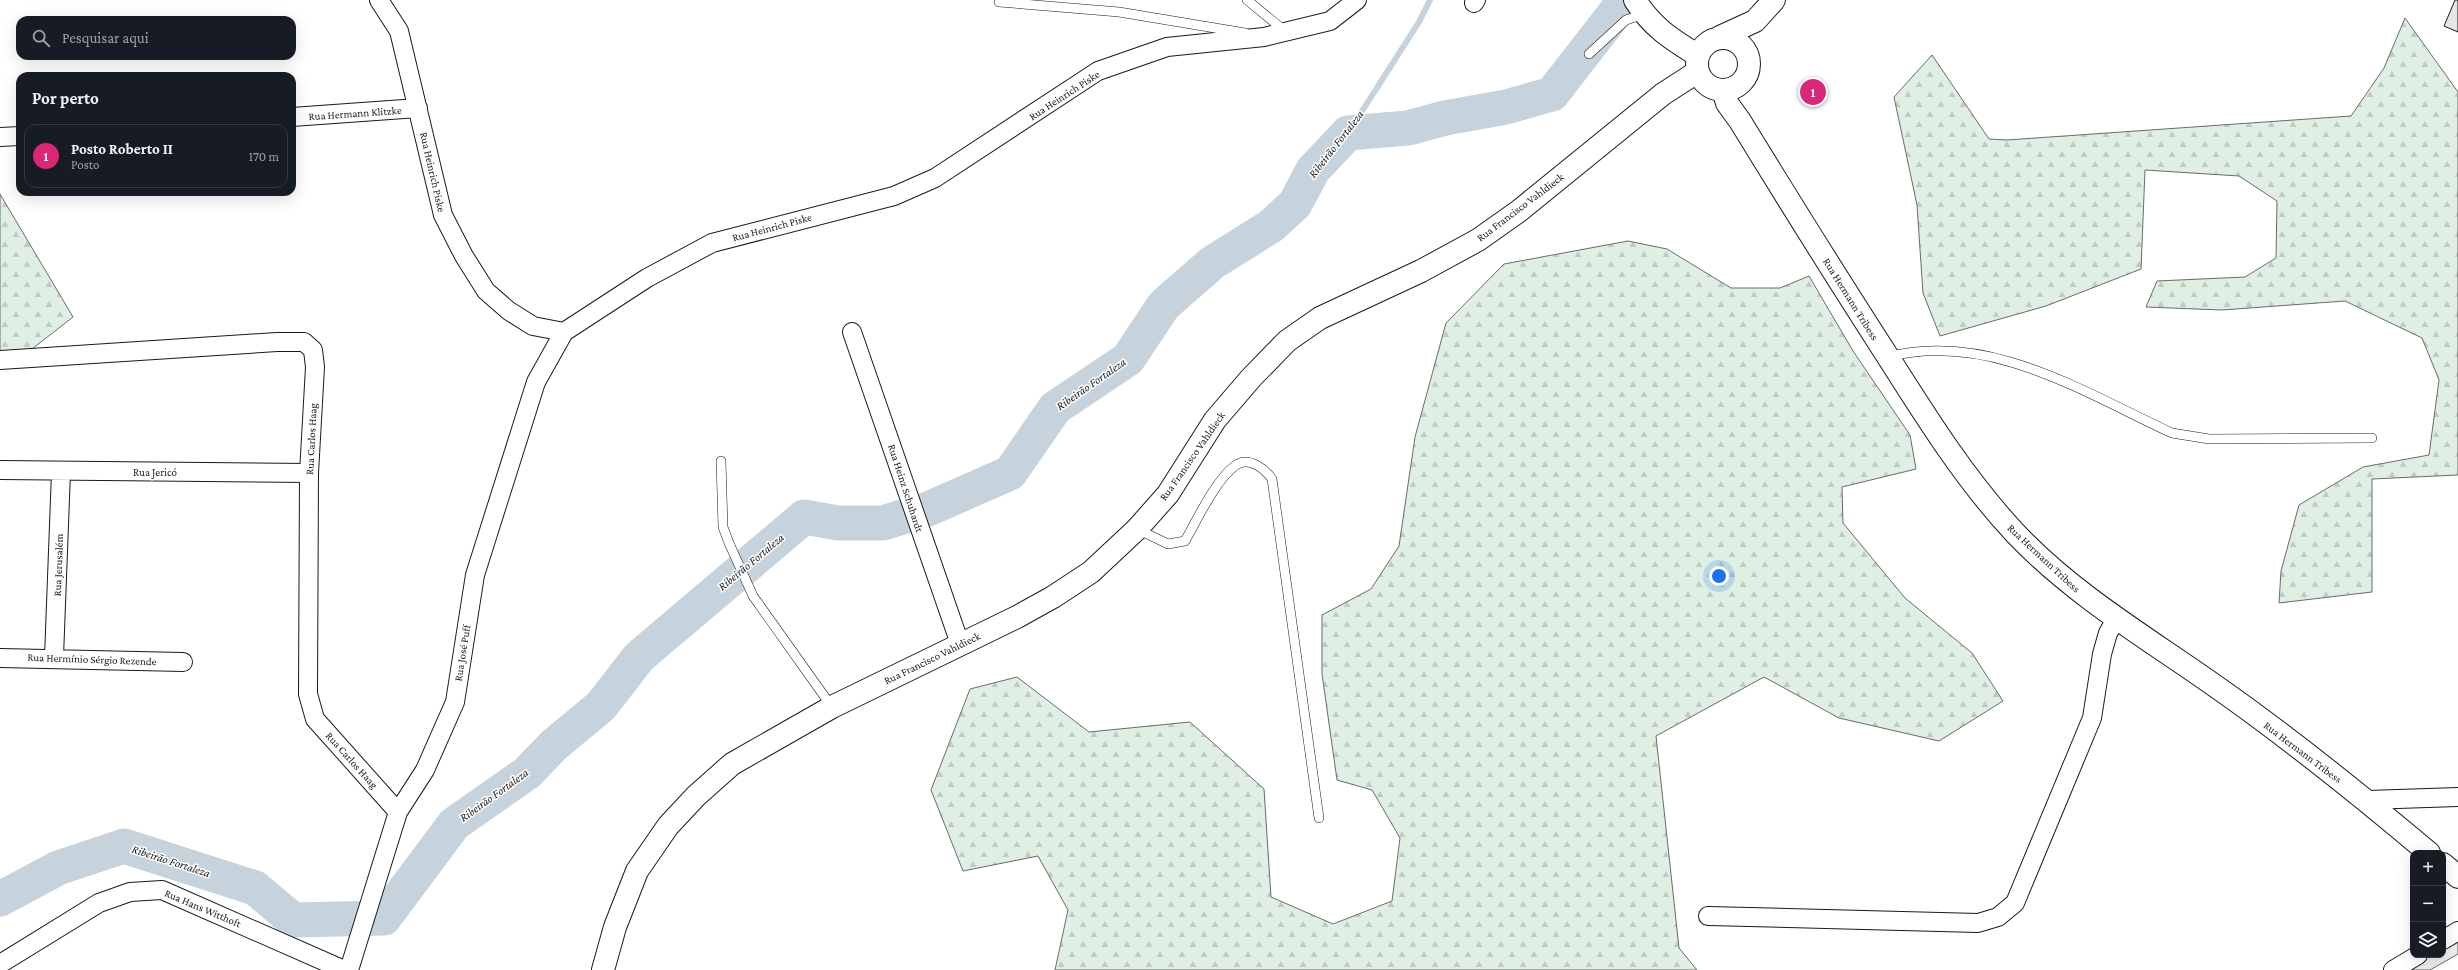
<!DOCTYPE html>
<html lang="pt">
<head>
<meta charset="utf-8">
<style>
  :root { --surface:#171b24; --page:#242831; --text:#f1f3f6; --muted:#9ea1a6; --line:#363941; --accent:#db2777 }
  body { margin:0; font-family:"Crimson Pro",serif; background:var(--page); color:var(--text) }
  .controls { position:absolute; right:12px; bottom:12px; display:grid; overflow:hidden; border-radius:8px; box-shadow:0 4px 16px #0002 }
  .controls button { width:36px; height:36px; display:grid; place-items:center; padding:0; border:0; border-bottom:1px solid var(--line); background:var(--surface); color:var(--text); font:20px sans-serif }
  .you { position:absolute; left:1719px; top:576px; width:14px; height:14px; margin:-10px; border:3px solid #fff; border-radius:50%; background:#1a73e8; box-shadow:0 0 0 6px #1a73e833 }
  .badge { display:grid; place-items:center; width:26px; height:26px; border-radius:50%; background:var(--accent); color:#fff; font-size:13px; font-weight:700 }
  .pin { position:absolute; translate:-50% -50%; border:2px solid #fff; box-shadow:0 1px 4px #0006 }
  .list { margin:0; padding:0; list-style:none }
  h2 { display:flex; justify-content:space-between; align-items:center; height:52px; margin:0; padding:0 16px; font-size:17px }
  h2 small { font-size:13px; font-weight:400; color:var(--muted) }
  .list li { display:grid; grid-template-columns:26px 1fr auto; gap:12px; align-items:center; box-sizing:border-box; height:64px; margin:0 8px 8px; padding:0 8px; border:1px solid var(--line); border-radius:12px }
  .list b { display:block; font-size:15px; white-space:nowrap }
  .list p { margin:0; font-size:13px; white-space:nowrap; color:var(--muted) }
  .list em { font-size:13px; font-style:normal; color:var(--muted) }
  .icon { flex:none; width:22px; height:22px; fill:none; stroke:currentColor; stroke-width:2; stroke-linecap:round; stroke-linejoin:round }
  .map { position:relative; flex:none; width:2458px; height:970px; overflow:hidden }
  .search { position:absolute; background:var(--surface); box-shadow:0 4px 16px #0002; left:16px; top:16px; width:280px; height:44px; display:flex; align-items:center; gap:10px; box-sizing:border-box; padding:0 14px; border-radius:12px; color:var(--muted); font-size:15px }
  .panel { position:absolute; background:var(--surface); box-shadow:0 4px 16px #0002; left:16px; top:72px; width:280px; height:124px; border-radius:12px }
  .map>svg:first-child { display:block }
  .forest { fill:url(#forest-firs); stroke:#6a6a6a }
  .parking { fill:#ededed; stroke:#6a6a6a }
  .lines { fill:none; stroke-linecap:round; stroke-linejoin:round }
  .stream { stroke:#c6d2dc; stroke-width:6 }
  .river { stroke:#c6d2dc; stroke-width:35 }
  .building { fill:#e6e6e6; stroke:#1a1a1a }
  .lane-casing { stroke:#1a1a1a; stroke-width:10 }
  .street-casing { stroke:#1a1a1a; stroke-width:20 }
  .secondary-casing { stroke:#1a1a1a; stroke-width:24 }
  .lane { stroke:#fff; stroke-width:9 }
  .street { stroke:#fff; stroke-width:18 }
  .secondary { stroke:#fff; stroke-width:22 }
  .labels { text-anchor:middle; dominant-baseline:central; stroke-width:3; stroke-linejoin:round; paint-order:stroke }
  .street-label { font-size:11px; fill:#1a1a1a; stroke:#fff }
  .water-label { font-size:12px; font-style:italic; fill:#1a1a1a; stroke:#fff }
</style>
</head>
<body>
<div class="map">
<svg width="2458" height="970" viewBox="0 0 2458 970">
  <defs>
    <pattern id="forest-firs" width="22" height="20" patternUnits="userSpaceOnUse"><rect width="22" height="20" fill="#e0efe3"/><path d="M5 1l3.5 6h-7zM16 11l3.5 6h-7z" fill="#c0ccc2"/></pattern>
  </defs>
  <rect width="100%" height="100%" fill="#fff"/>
  <!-- forest -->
  <path class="forest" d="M2405,18L2458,92V475L2372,479V592L2279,603L2281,571L2299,505L2363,467L2429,455L2439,380L2422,338L2345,301L2222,310L2146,307L2157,281L2245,277L2276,258L2277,201L2239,176L2145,170L2141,269L2046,306L1940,336L1923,293L1917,205L1894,97L1932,55L1989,139L2007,140L2351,116L2384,68Z
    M0,194L73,317L23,356L0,360Z
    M1628,241L1667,249L1731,288H1780L1809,276L1853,351L1910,435L1916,469L1842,487L1843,523L1905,598L1972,653L2003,701L1939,741L1839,718L1764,677L1656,736L1679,948L1697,970H1055L1068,910L1038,856L963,871L931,790L970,689L1017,677L1089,732L1190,722L1264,789L1271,897L1333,924L1392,901L1400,838L1372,790L1337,780L1322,674V615L1371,589L1399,546L1415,437L1446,323L1504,264Z"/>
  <!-- parking -->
  <path class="parking" d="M2458,939V954L2430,970H2405L2431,955H2443V948Z"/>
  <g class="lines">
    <!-- stream -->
    <path class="stream" d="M1348,133L1419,22L1430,0"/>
    <!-- river -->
    <path class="river" d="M0,899L58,868L124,846L255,888L293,920L384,918L454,824L527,773L554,745L601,706L639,657L804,517L838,523H883L928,509L1010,473L1055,408L1128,359L1164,305L1212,263L1271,226L1295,204L1313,170L1348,133L1408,128L1445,118L1506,107L1552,94L1625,0"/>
  </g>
  <!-- building -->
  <path class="building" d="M2455,0H2458V32L2444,26Z"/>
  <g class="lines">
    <!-- lane casing -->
    <g class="lane-casing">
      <path id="lane" d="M1247,0L1286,32
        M999,2L1119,12L1245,33
        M1589,54L1626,20L1644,14
        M1888,357C1989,331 2083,392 2172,433L2209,439L2372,438
        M721,461L723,527L729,543L753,596L832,707
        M1137,529L1168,544L1185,541C1197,520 1216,479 1236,465C1249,456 1265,469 1272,479L1319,818"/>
    </g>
    <!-- street casing -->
    <g class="street-casing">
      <path id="street" d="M379,0L399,31L443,215L464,256L486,291L509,311L533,326L564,332L647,278L712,243L894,196L935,178L1098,71L1167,47L1264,37L1330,21L1357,0
        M1474,3L1476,0
        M292,117L418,108
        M0,137L20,136
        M852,332C889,436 923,540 960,644
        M0,360L277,342H304L313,350L315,367L309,473L308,694L315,719L398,812
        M0,470L309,473
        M54,657L61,472
        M0,658L183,662
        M2367,800L2458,797
        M1708,916L1978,923L1998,917L2015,903L2092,718L2102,654L2108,633L2116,619
        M2443,940L2458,931
        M0,964L99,903L130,892L162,890L344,970
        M349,970L398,812L425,770L455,702L475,575L536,382L564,332
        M2393,970L2418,955"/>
    </g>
    <!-- secondary casing -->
    <g class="secondary-casing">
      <path id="secondary" d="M1635,0C1652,27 1671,39 1697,55
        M1720,37L1755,21L1774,0
        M1697 64a26 26 0 1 1 52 0a26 26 0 1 1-52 0Z
        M1723,90L1727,103L1740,121C1789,201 1839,281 1890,360C1928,420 1967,482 2016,534C2073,594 2144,636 2211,683C2287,736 2359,794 2429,853
        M2443,864L2458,877
        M603,970L615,927L637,871L668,826L696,796L732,764L832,707L1017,617L1053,597L1091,572L1137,529L1168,494L1215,420L1251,378L1287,341L1320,318L1421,271L1478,240L1519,211L1663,94L1697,72"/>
    </g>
    <!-- lane -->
    <use href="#lane" class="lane"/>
    <!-- street -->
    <use href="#street" class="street"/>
    <!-- secondary -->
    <use href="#secondary" class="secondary"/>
  </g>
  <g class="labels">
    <!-- street labels -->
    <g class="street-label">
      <text transform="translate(1064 95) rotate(-33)">Rua Heinrich Piske</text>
      <text transform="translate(355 113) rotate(-4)">Rua Hermann Klitzke</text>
      <text transform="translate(433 172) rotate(77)">Rua Heinrich Piske</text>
      <text transform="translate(1520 207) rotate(-37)">Rua Francisco Vahldieck</text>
      <text transform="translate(772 227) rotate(-15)">Rua Heinrich Piske</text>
      <text transform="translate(1851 299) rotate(58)">Rua Hermann Tribess</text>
      <text transform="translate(311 439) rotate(-87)">Rua Carlos Haag</text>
      <text transform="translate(1192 456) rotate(-55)">Rua Francisco Vahldieck</text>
      <text x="155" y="472">Rua Jericó</text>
      <text transform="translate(906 488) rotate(72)">Rua Heinz Schuhardt</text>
      <text transform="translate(2044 558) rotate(43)">Rua Hermann Tribess</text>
      <text transform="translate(58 565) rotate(-88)">Rua Jerusalém</text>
      <text transform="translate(462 653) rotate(-81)">Rua José Puff</text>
      <text transform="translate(932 658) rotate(-26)">Rua Francisco Vahldieck</text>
      <text transform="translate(92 659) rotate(2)">Rua Hermínio Sérgio Rezende</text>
      <text transform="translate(2303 752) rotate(37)">Rua Hermann Tribess</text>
      <text transform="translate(352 760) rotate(48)">Rua Carlos Haag</text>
      <text transform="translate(203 908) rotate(23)">Rua Hans Witthoft</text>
    </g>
    <!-- water labels -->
    <g class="water-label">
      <text transform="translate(1336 144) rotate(-52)">Ribeirão Fortaleza</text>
      <text transform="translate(1091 384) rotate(-35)">Ribeirão Fortaleza</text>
      <text transform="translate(751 562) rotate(-40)">Ribeirão Fortaleza</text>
      <text transform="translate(494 795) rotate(-36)">Ribeirão Fortaleza</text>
      <text transform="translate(171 861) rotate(18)">Ribeirão Fortaleza</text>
    </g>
  </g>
</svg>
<div class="controls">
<button>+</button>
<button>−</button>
<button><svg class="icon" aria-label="layers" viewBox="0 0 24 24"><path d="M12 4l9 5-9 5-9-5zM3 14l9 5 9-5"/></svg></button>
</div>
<div class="you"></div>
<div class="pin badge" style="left:1813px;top:92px">1</div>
<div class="search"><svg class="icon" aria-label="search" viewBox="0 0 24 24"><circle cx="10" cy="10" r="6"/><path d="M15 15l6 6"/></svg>Pesquisar aqui</div>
<section class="panel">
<h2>Por perto<small></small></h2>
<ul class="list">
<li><span class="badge">1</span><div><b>Posto Roberto II</b><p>Posto</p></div><em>170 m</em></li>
</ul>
</section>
</div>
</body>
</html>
